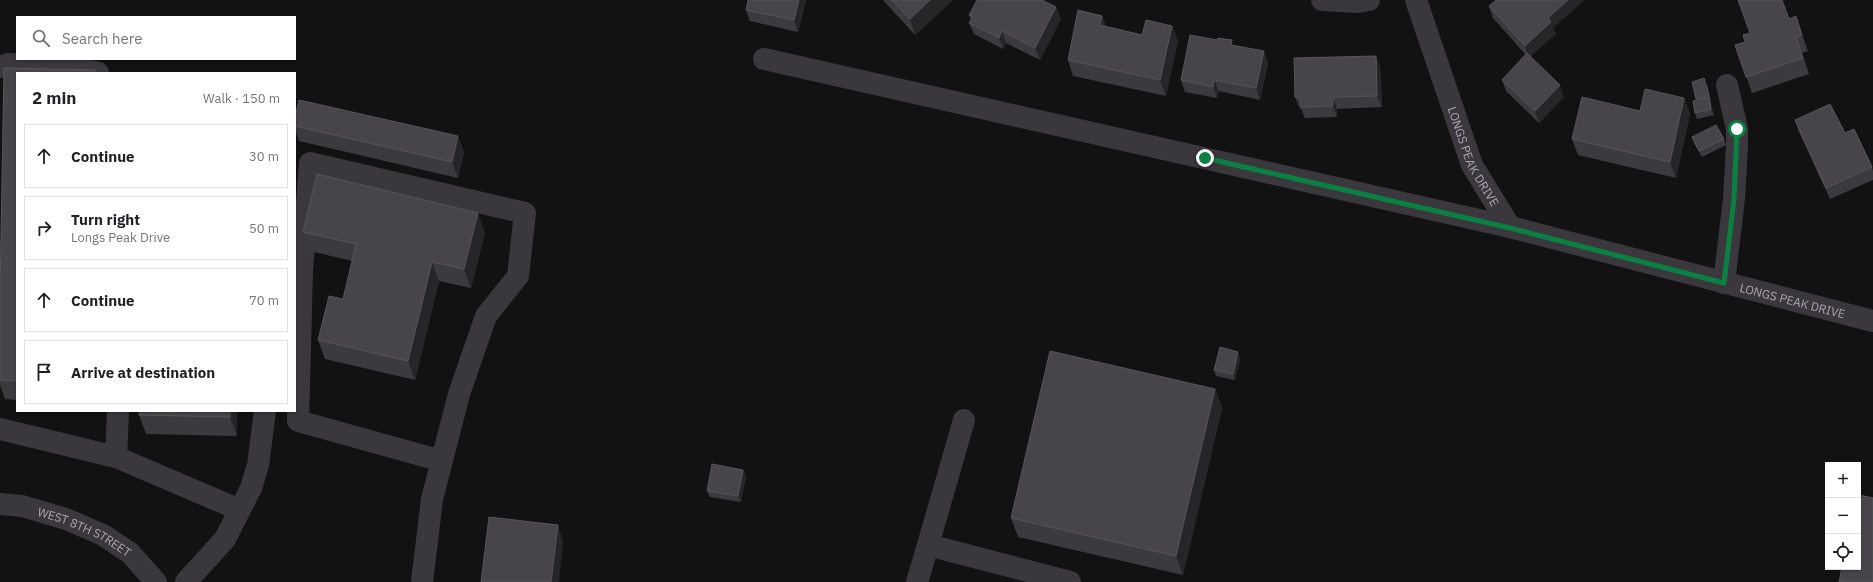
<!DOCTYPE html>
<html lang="en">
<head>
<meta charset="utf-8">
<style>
  :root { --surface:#fff; --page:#f6f6f6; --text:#202124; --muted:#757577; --line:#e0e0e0 }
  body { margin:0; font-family:"IBM Plex Sans",sans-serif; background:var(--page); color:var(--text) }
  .controls { position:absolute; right:12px; bottom:12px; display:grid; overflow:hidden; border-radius:0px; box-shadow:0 1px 3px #0004 }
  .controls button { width:36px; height:36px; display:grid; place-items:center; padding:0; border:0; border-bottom:1px solid var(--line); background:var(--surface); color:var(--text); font:20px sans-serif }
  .stop { position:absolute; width:12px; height:12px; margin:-9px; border:3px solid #0b8043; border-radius:50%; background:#fff }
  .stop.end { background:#0b8043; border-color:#fff; box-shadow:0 1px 4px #0008 }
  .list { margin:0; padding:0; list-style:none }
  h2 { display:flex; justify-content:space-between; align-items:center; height:52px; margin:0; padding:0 16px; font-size:17px }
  h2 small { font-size:13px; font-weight:400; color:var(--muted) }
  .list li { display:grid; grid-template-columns:26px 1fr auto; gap:12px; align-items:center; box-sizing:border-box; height:64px; margin:0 8px 8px; padding:0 8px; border:1px solid var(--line); border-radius:0px }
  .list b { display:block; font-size:15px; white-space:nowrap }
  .list p { margin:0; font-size:13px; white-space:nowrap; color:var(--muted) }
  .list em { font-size:13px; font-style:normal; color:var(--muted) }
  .icon { flex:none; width:22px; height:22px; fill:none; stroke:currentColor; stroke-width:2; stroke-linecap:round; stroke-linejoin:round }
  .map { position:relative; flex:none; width:1873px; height:582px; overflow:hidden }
  .search { position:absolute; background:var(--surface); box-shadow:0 1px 3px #0004; left:16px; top:16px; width:280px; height:44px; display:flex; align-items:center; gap:10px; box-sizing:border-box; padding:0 14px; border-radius:0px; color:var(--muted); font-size:15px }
  .panel { position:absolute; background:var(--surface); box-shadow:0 1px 3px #0004; left:16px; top:72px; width:280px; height:340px; border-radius:0px }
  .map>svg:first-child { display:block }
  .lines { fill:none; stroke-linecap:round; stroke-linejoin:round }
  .minor { stroke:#3b383d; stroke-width:22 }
  .wall { fill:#3b3a3e }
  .shaded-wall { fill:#262527 }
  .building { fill:#47454a; stroke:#57545b }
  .route { stroke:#0b8043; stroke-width:5 }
  .labels { text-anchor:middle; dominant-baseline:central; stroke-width:4; stroke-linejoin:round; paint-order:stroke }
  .street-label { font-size:12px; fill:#aba4b3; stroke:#0e0d0e }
</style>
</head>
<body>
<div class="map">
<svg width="1873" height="582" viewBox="0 0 1873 582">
  <rect width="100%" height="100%" fill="#131213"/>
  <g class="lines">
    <!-- minor -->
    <g class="minor">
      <path d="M1322,0L1357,2L1369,0"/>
      <path id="s1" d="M1416,0L1472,165L1510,227L1873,321"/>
      <path d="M764,59L1510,227"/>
      <path d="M0,67L8,64L70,66L98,73"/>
      <path d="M1724,283L1734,199L1737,146V129L1727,85"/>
      <path d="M118,411L116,457L240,510"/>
      <path d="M0,429L116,457"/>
      <path id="s2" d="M0,504L22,506L66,519L103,535L130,553L156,582"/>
      <path d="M928,545L964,420"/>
      <path d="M186,582L225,539L251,488L258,465L265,411"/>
      <path d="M422,582L432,499L459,394L486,316L518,276L525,213L310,163L302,271L298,421L442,461"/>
      <path d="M917,582L928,545L1070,582"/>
    </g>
  </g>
  <!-- wall -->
  <path class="wall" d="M806,0L798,32L750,21L746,10Z
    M883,0H953L915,35Z
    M1489,6L1553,28L1556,34L1530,56L1564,97L1539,123L1506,91L1502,80L1526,55L1493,18Z
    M1056,7L1061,19L1040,60L1006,43L1003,49L974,34L969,23L971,20L969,15Z
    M1102,16L1106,26L1142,35L1172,26L1178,41L1166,96L1073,76L1068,60Z
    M1789,18L1801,32L1808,51L1802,53L1809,74L1752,93L1735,45L1745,42Z
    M1264,51L1268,63L1260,100L1219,91L1217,98L1185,92L1181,80Z
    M1376,56L1380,67L1382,107L1337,109V117L1305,118L1301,109H1300L1295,97Z
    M17,73V400L5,399L0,385V292Z
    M1692,82L1707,85L1711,101H1710L1714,115L1697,119L1695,113L1697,100Z
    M1684,98L1690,114L1676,178L1578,155L1572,139Z
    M295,118L458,136L464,152L458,178L299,141L295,130Z
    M1795,120L1845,133L1872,167L1873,171V180L1830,199L1799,132Z
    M1692,137L1724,139L1726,145L1702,157L1694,143Z
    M303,232H485L471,288L439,281L415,380L325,359L318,340L343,299L352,261L310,251Z
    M1240,358L1235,380L1216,376L1214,370Z
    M1215,389L1222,408L1183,575L1018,537L1011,518Z
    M139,411H237V436L146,434L139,415Z
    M743,470L746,476L741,502L710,497L707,491Z"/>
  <!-- shaded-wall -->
  <path class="shaded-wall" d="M799,0H806L798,32L794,20Z
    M930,0H953L915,35L910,19Z
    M1568,0H1585L1553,28L1556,34L1529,58L1525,46L1548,18Z
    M1056,7L1061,19L1040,60L1035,48Z
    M1102,16L1108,31L1100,25Z
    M1172,26L1178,41L1166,96L1160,80Z
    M1002,31L1006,43L1003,49L999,38Z
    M1264,51L1268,63L1260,100L1256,88Z
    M1376,56L1380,67L1382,107L1377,96Z
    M1214,80L1219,91L1217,98L1213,87Z
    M1560,85L1564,97L1539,123L1535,111Z
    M1333,97L1337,109V117L1333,106Z
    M1709,97L1711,104L1714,115L1711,109Z
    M1684,98L1690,114L1676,178L1670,162Z
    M458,136L464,152L458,178L452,162Z
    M478,213L485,232L471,288L464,269Z
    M432,262L439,281L415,380L408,361Z
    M1238,352L1240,358L1235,380L1233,374Z
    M1215,389L1222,408L1183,575L1176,556Z
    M230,411H237V436L230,417Z
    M743,470L746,476L741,502L738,496Z
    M558,525L563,541L559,582H551Z"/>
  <!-- building -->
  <path class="building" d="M748,0H799L794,20L746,10Z
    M892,0H930L910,19Z
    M977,0H1042L1056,7L1035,48L1002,31L999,38L969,23L973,16L969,15Z
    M1496,0H1568L1548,18L1551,22L1525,46L1489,6Z
    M1738,0H1782L1789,19L1796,16L1802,35L1796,38L1803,58L1746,77L1735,45L1745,42L1743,35L1750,33Z
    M1078,10L1102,16L1100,25L1142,35L1146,20L1172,26L1160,80L1068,60Z
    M1190,35L1217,40L1218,38L1232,40L1231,45L1264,51L1256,88L1214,80L1213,87L1181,80Z
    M1527,53L1560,85L1535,111L1502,80Z
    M1376,56L1377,96L1333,97V106L1301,107L1300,97H1295L1294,58Z
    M4,68L95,70V73H17V381L0,380V292Z
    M1704,78L1709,95L1696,99L1692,82Z
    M1645,89L1684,98L1670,162L1572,139L1582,97L1640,111Z
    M1709,97L1711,109L1695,113L1693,101Z
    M299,100L458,136L452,162L295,126V118Z
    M1830,104L1845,133L1854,129L1872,167L1826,188L1795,120Z
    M1716,125L1724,139L1699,151L1692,137Z
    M317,174L478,213L464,269L432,262L408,361L318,340L329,296L343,299L356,244L303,232Z
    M1220,347L1238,352L1233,374L1214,370Z
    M1050,351L1215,389L1176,556L1011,518Z
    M139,411H230V417L139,415Z
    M712,464L743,470L738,496L707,491Z
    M1859,495L1873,498V582H1839L1842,567H1858V498Z
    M489,517L558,525L551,582H481Z"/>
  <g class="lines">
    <!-- route -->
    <path class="route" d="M1205,158L1510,228L1724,283L1734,199L1737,129"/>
  </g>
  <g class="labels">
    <!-- street labels -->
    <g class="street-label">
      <text stroke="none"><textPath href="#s1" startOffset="167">LONGS PEAK DRIVE</textPath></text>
      <text stroke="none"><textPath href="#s1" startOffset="539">LONGS PEAK DRIVE</textPath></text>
      <text stroke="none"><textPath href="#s2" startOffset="90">WEST 8TH STREET</textPath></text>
    </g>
  </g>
</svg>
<div class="controls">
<button>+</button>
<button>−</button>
<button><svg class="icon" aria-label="locate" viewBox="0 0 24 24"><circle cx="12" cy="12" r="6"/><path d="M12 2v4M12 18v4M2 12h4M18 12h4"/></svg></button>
</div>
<div class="stop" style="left:1737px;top:129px"></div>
<div class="stop end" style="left:1205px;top:158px"></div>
<div class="search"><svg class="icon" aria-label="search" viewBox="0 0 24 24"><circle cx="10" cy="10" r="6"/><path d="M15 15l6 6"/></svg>Search here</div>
<section class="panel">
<h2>2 min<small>Walk · 150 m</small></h2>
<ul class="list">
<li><svg class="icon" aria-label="ahead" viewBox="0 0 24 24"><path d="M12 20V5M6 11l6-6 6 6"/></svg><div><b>Continue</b></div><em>30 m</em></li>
<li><svg class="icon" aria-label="right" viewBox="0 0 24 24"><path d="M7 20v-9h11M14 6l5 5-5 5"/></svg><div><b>Turn right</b><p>Longs Peak Drive</p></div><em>50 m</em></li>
<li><svg class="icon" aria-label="ahead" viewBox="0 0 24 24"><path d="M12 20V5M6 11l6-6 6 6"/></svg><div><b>Continue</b></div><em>70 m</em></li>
<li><svg class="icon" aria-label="arrive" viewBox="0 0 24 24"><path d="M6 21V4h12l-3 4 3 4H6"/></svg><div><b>Arrive at destination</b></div></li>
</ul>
</section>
</div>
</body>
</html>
